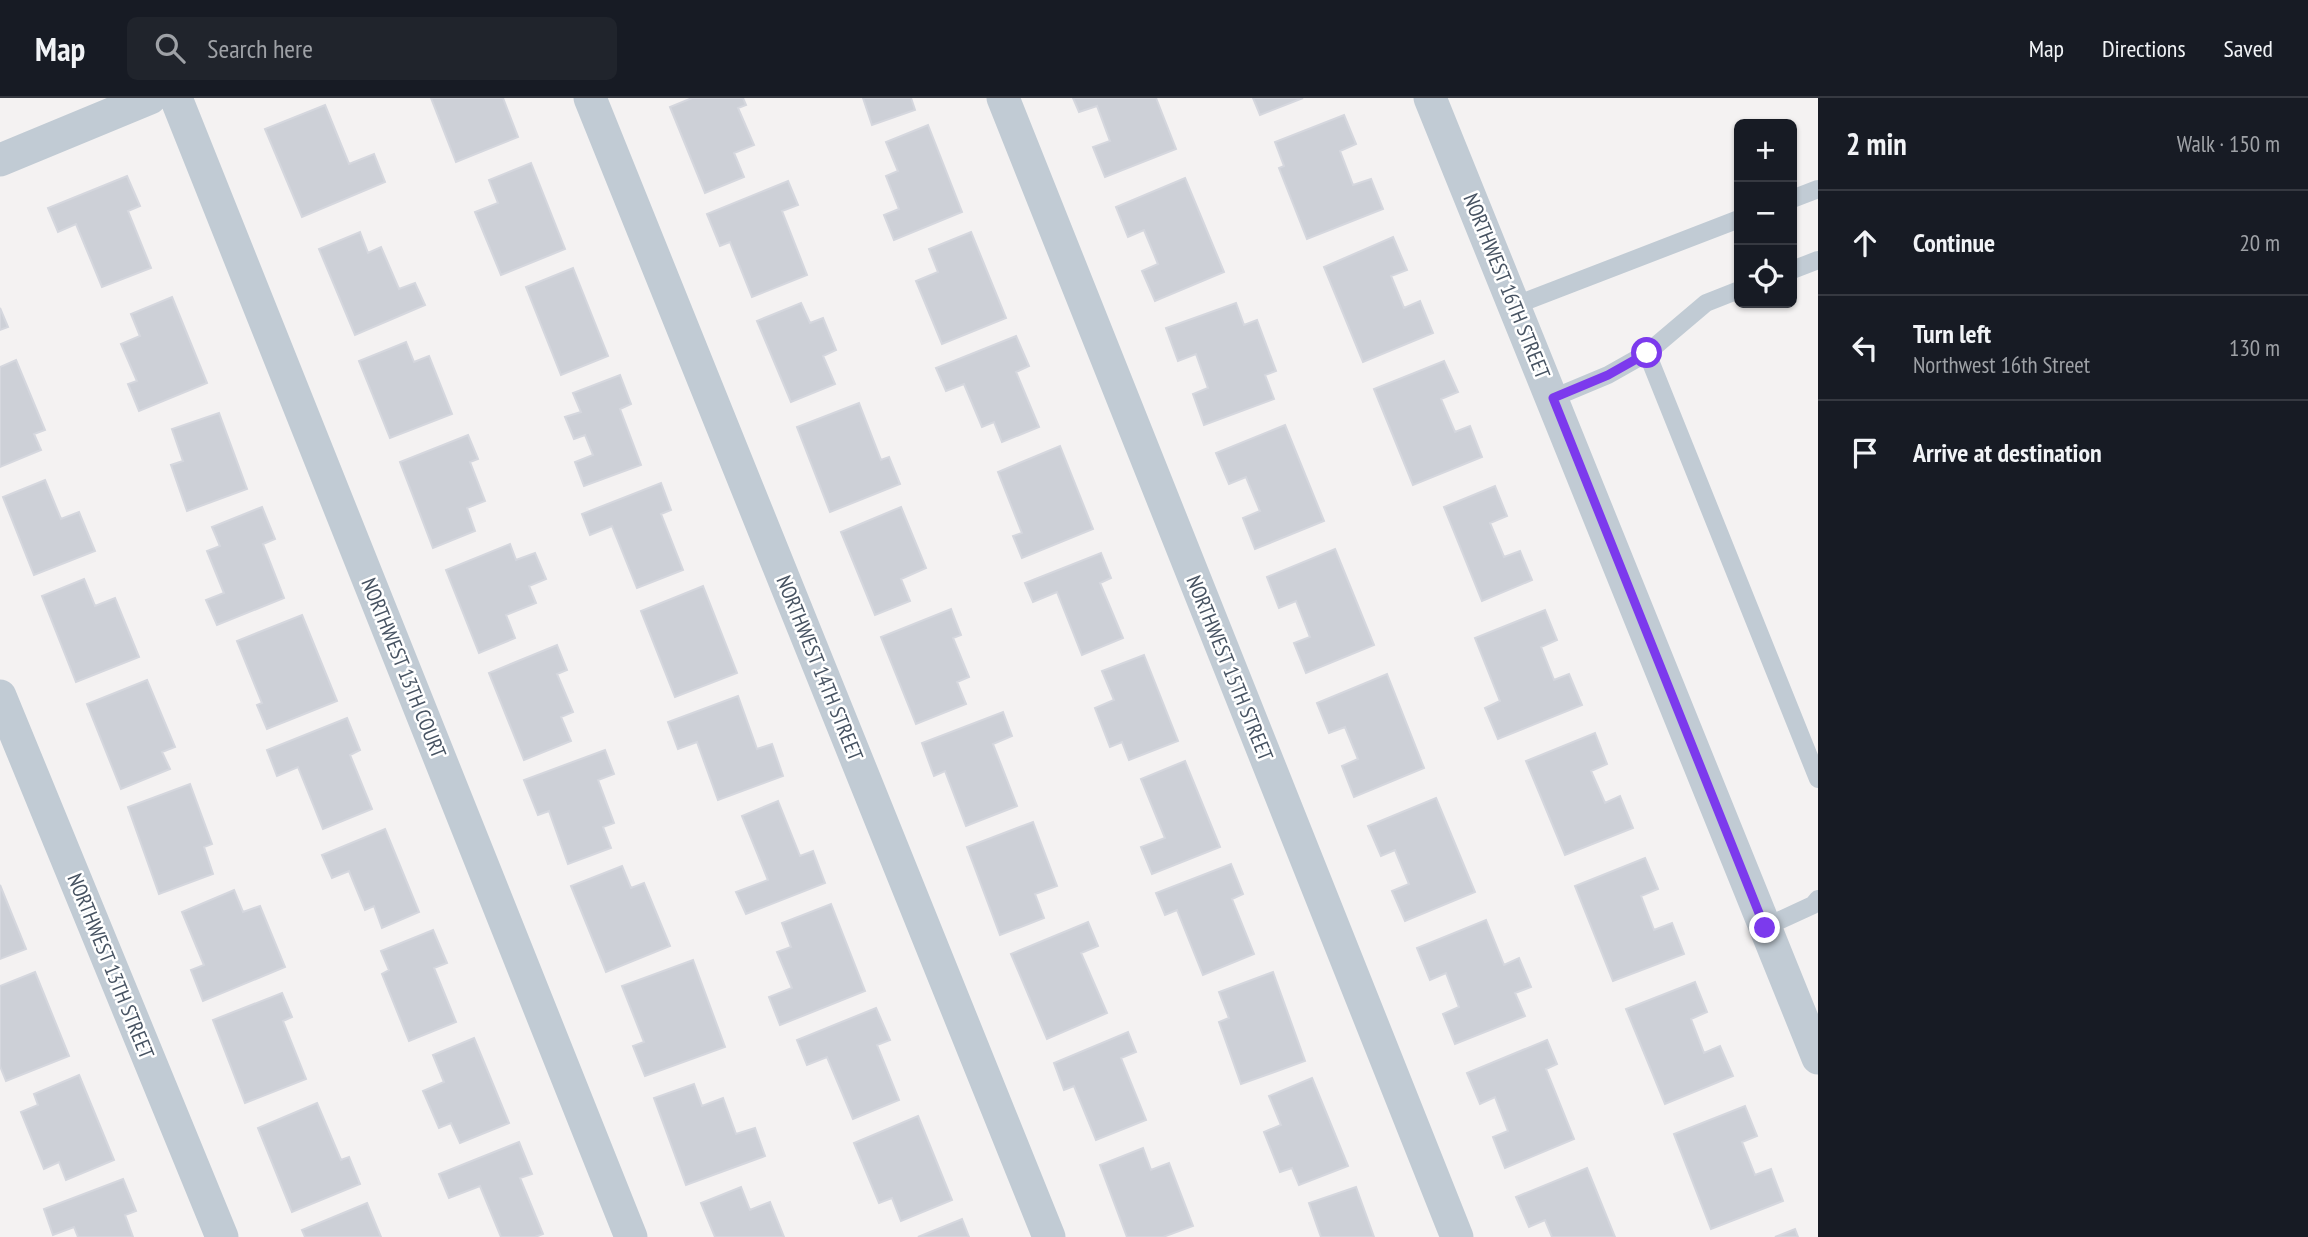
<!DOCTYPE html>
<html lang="en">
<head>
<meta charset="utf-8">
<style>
  :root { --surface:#171b24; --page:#20242c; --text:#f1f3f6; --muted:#9ea1a6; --line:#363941 }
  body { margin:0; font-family:"PT Sans Narrow",sans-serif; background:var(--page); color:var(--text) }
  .controls { position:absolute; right:21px; top:21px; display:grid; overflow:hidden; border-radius:10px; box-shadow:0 2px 5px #0004 }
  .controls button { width:63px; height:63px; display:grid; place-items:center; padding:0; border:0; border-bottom:2px solid var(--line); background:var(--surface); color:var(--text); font:35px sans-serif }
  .stop { position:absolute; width:21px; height:21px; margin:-16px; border:5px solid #7c3aed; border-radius:50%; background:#fff }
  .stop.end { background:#7c3aed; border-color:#fff; box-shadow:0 2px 7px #0008 }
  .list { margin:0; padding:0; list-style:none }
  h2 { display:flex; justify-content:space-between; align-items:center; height:91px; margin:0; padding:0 28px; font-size:30px }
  h2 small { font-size:23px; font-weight:400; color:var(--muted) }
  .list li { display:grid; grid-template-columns:46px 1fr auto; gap:21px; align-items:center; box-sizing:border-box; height:105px; padding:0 28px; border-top:2px solid var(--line) }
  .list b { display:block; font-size:26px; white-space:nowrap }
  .list p { margin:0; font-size:23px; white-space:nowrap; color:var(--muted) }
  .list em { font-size:23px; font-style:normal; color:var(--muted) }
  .icon { flex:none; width:38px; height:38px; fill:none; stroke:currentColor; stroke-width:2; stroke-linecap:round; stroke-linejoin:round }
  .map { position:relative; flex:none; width:1818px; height:1139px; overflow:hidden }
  header { display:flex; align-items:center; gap:42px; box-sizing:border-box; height:98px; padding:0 35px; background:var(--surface); border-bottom:2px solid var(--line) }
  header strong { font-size:33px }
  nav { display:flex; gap:38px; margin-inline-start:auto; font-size:24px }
  .search { width:490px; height:63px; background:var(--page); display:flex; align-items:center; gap:18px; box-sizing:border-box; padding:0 24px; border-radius:10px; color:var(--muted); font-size:26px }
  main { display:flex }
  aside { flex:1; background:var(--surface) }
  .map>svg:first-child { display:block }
  .building { fill:#cdd0d7; stroke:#d5d7de; stroke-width:2 }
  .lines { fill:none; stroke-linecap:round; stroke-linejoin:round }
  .lane { stroke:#c1cbd4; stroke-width:18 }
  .street { stroke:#c1cbd4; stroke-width:33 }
  .route { stroke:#7c3aed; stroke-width:9 }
  .labels { text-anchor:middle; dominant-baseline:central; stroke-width:5; stroke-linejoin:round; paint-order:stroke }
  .street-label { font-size:21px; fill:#475362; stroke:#fff }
</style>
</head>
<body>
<header>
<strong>Map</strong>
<div class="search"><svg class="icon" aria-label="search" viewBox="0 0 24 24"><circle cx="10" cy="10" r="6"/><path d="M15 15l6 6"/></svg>Search here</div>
<nav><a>Map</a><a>Directions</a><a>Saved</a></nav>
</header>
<main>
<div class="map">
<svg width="1818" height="1139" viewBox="0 0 1818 1139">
  <rect width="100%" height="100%" fill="#f4f2f2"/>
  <!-- building -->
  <path class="building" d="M431,0H503L518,39L456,64Z
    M692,0H743L746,7L738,10L754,47L734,55L744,79L705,95L670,9Z
    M863,0H911L915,12L872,27Z
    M1073,0H1156L1176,51L1105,79L1093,49L1110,43L1097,8L1079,14Z
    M1253,0H1303L1260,17Z
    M325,7L349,66L374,56L385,84L302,119L265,31Z
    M1344,17L1356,46L1340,53L1353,87L1371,81L1383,111L1307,141L1279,70L1284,68L1275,44Z
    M928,27L962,114L894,142L884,117L899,111L886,78L898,73L886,44Z
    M531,65L565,151L501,177L475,114L498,105L489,82Z
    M127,78L140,108L128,113L151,170L102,189L76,126L58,134L48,110Z
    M1185,80L1224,174L1155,203L1142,173L1158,166L1144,132L1128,139L1116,109Z
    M788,83L798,107L782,113L807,177L752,199L730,144L720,148L707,116Z
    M360,134L368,155L381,149L399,191L415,185L425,207L355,237L319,151Z
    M971,134L1006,220L942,246L916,183L938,174L929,151Z
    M1393,139L1407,172L1391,178L1404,210L1420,203L1433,235L1363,264L1324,169Z
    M573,170L608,258L561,277L526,189Z
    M172,199L207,285L139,313L128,286L137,283L121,246L140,238L131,216Z
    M801,205L810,225L823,220L836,252L823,258L835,286L791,304L757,223Z
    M1236,205L1244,227L1257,222L1276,273L1265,277L1274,301L1204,327L1193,296L1208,290L1196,256L1178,263L1166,230Z
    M0,210L8,229L0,232Z
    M1016,238L1029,268L1016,274L1039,329L1002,344L994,324L982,329L964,286L946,293L936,270Z
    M406,244L414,264L429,258L452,316L390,340L359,263Z
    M16,262L45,332L34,336L41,352L0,369V269Z
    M1444,263L1458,294L1441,301L1455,334L1470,328L1482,359L1413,387L1374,291Z
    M620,277L631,306L620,311L641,367L584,388L575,364L593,357L585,337L574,341L565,319L581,314L573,295Z
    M859,305L881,362L889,359L900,386L830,414L797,329Z
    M219,315L247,391L187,413L171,367L183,363L172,331Z
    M1285,327L1324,423L1255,451L1243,420L1260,413L1246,379L1229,386L1216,355Z
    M468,337L478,361L470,364L485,403L467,410L475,433L433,450L400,364Z
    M1060,348L1093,431L1022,460L1013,438L1022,435L998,374Z
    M45,382L61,421L79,414L95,453L34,477L3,399Z
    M661,385L671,412L661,416L683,472L637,490L612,428L590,437L582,416Z
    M1495,388L1507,418L1490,425L1504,459L1520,453L1532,482L1482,503L1444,409Z
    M262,409L275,441L263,446L284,500L217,527L206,502L224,495L207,453L220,448L212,429Z
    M901,409L926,470L901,481L910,503L875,517L841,434Z
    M510,446L516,462L535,455L546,481L529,488L536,505L506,517L515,540L479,555L446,472Z
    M1335,451L1374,547L1306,575L1294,545L1310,539L1296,503L1279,510L1267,479Z
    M1101,455L1111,480L1100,485L1123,540L1082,557L1057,494L1033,504L1025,485Z
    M84,481L95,508L115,500L139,559L76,584L42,498Z
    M703,488L737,575L675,599L641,513Z
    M951,511L961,537L953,540L969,579L957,584L966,606L916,626L881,539Z
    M1545,512L1557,542L1541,549L1554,582L1569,576L1582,607L1498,641L1485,610L1500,603L1475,540Z
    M302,517L337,603L267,631L257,607L262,605L237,543Z
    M557,547L567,572L557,576L573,614L561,619L571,643L524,662L489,575Z
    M1144,557L1178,643L1129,662L1122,644L1110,649L1095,610L1114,602L1102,573Z
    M1387,576L1424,670L1354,699L1342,668L1358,661L1345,629L1329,635L1317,605Z
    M147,582L175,649L162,654L170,671L121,691L87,606Z
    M738,598L757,651L772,646L783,678L718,702L697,644L678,651L668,624Z
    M1003,614L1012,638L993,646L1017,708L966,728L945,673L934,678L922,645Z
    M347,620L360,652L350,657L372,711L323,731L298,669L277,678L267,652Z
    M1595,635L1607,666L1591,673L1605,705L1620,698L1633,730L1565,757L1526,663Z
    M605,652L614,676L598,682L614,725L603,729L611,750L568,766L549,713L538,717L524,682Z
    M1185,663L1220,749L1152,776L1141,749L1165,740L1141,681Z
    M190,686L212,746L204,749L213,776L159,796L128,709Z
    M1436,700L1475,794L1405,823L1392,793L1409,786L1395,752L1381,758L1368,728Z
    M778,703L800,758L813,753L825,785L746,816L736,794L768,782L742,718Z
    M1033,724L1057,788L1035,796L1044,820L1000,837L967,749Z
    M385,731L419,814L382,830L374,808L365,812L349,773L332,780L322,757Z
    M1645,760L1658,791L1641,798L1654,832L1672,825L1684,856L1613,883L1575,788Z
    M1231,766L1243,796L1232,801L1254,856L1203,877L1177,812L1165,817L1156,795Z
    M622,768L631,790L644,785L670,848L606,874L571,788Z
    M0,787L26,851L0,861Z
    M234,792L243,814L260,808L285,869L203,903L191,872L204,867L182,814Z
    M831,806L865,893L780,927L769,899L792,890L777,854L791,849L782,825Z
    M1486,822L1504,867L1519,860L1531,889L1515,895L1525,918L1455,946L1443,916L1459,909L1446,875L1430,882L1417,850Z
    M1088,824L1098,848L1081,855L1107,915L1047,941L1011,856Z
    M433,832L447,865L434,870L456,924L409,943L382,876L389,872L381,853Z
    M693,862L725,949L645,978L633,948L644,944L622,888Z
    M35,874L69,958L6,983L0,968V888Z
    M1273,874L1305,963L1241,986L1219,924L1229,920L1219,894Z
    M1695,884L1707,914L1691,921L1704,955L1720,948L1733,978L1665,1006L1626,911Z
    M282,895L292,919L283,923L306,981L245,1005L213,922Z
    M876,910L890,942L877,947L899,1002L853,1021L827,959L807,967L797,942Z
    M1128,934L1136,954L1121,960L1146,1022L1096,1042L1074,988L1064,992L1054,965Z
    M474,940L509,1025L460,1045L451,1025L439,1030L423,993L444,984L433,957Z
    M1547,942L1557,966L1546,971L1574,1041L1505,1070L1493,1039L1508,1033L1495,999L1480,1006L1467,975Z
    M79,977L114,1062L66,1082L59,1064L44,1071L21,1014L38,1007L34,996Z
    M1312,980L1348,1068L1299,1087L1292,1070L1280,1074L1264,1034L1281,1027L1269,998Z
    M694,986L702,1008L723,1000L736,1036L755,1030L765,1058L686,1087L654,1000Z
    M317,1005L341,1062L349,1059L360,1086L292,1114L258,1030Z
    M1745,1008L1757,1038L1742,1044L1755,1077L1771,1071L1783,1103L1711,1131L1674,1036Z
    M918,1018L952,1102L901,1123L892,1100L879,1105L854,1045Z
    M519,1044L532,1076L520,1080L543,1136L535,1139H501L480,1088L449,1100L439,1076Z
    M1143,1050L1151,1072L1169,1065L1193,1128L1163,1139H1127L1100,1067Z
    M1587,1070L1615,1139H1552L1545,1122L1529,1129L1516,1099Z
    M123,1081L136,1113L125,1117L133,1139H78L74,1129L53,1137L44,1111Z
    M741,1089L750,1112L770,1104L784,1139H715L701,1105Z
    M1356,1089L1374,1139H1321L1309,1105Z
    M367,1105L381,1139H305L302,1132Z
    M962,1121L969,1139H918Z
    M1795,1131L1798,1139H1775Z"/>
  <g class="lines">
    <!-- lane -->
    <path class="lane" d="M1792,101L1818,91
      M1792,172L1818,162
      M1739,192L1706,205L1647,255L1818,681
      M1516,207L1739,121
      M1553,300L1608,277L1647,255
      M1765,829L1813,807L1818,801"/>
    <!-- street -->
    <path class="street" d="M176,0L631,1139
      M590,0L1049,1139
      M1003,0L1457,1139
      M1430,0L1818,960
      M0,62L150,0
      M0,598L222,1139"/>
  </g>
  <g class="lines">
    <!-- route -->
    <path class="route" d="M1647,255L1608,277L1553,300L1765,830"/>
  </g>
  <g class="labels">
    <!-- street labels -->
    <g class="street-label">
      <text transform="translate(1507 188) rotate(68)">NORTHWEST 16TH STREET</text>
      <text transform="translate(404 570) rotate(68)">NORTHWEST 13TH COURT</text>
      <text transform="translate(820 570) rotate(68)">NORTHWEST 14TH STREET</text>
      <text transform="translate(1230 570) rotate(68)">NORTHWEST 15TH STREET</text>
      <text transform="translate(111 868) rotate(68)">NORTHWEST 13TH STREET</text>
    </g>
  </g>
</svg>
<div class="controls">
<button>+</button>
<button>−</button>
<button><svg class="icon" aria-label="locate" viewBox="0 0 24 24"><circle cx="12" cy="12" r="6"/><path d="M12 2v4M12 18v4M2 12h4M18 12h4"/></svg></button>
</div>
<div class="stop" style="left:1647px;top:255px"></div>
<div class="stop end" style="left:1765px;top:830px"></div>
</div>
<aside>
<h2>2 min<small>Walk · 150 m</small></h2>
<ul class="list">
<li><svg class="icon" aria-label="ahead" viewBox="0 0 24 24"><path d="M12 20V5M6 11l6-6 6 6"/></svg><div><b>Continue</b></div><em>20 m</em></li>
<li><svg class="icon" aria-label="left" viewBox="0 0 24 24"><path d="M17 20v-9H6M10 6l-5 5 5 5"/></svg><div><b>Turn left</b><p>Northwest 16th Street</p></div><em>130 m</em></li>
<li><svg class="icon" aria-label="arrive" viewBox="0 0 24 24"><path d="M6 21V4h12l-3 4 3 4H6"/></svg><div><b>Arrive at destination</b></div></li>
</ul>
</aside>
</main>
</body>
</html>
